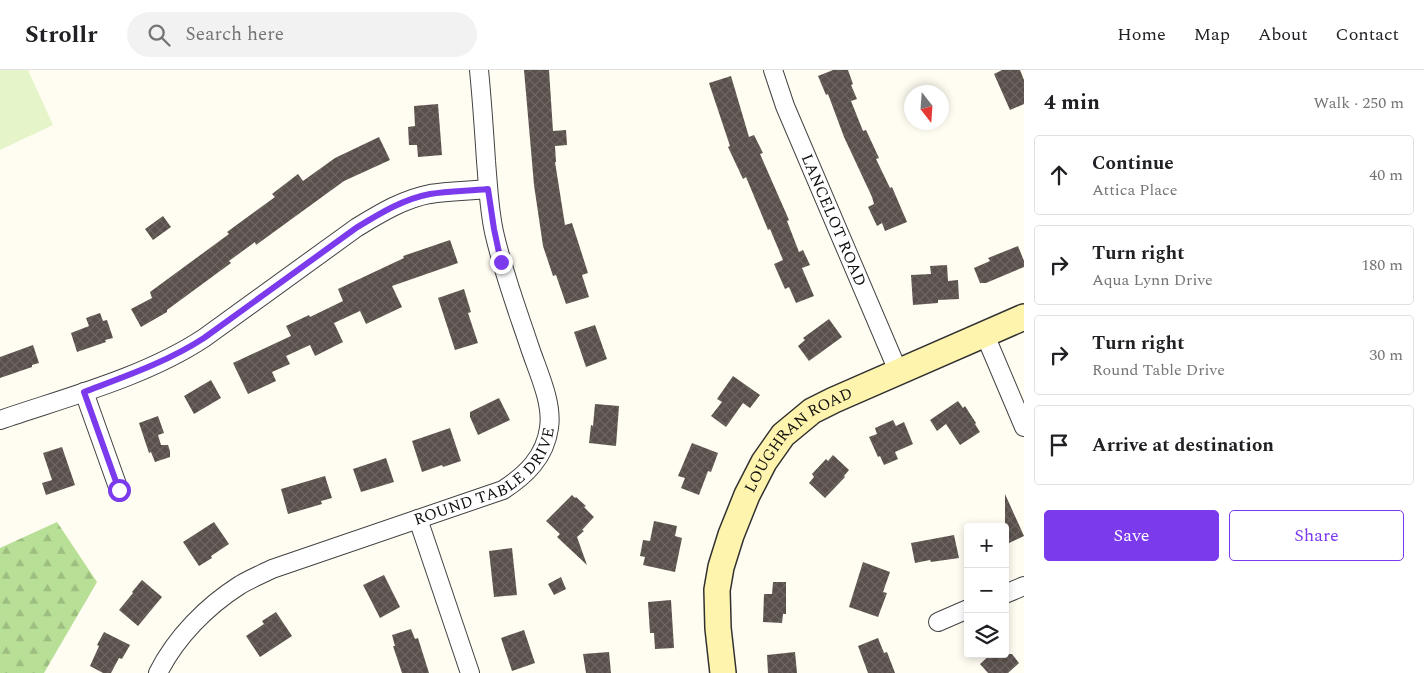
<!DOCTYPE html>
<html lang="en">
<head>
<meta charset="utf-8">
<style>
  :root { --surface:#fff; --page:#f2f2f2; --text:#202124; --muted:#757577; --line:#e0e0e0; --accent:#7c3aed }
  body { margin:0; font-family:Spectral,serif; background:var(--page); color:var(--text) }
  .controls { position:absolute; right:15px; bottom:15px; display:grid; overflow:hidden; border-radius:5px; box-shadow:0 2px 8px #0003 }
  .controls button { width:45px; height:45px; display:grid; place-items:center; padding:0; border:0; border-bottom:1px solid var(--line); background:var(--surface); color:var(--text); font:25px sans-serif }
  .compass { position:absolute; left:904px; top:15px; width:45px; height:45px; border-radius:50%; background:var(--surface); box-shadow:0 2px 8px #0003; rotate:163deg }
  .stop { position:absolute; width:15px; height:15px; margin:-11px; border:4px solid #7c3aed; border-radius:50%; background:#fff }
  .stop.end { background:#7c3aed; border-color:#fff; box-shadow:0 1px 5px #0008 }
  .list { margin:0; padding:0; list-style:none }
  h2 { display:flex; justify-content:space-between; align-items:center; height:65px; margin:0; padding:0 20px; font-size:21px }
  h2 small { font-size:16px; font-weight:400; color:var(--muted) }
  .list li { display:grid; grid-template-columns:32px 1fr auto; gap:15px; align-items:center; box-sizing:border-box; height:80px; margin:0 10px 10px; padding:0 10px; border:1px solid var(--line); border-radius:5px }
  .list b { display:block; font-size:19px; white-space:nowrap }
  .list p { margin:0; font-size:16px; white-space:nowrap; color:var(--muted) }
  .list em { font-size:16px; font-style:normal; color:var(--muted) }
  .actions { display:flex; gap:10px; padding:15px 20px }
  .actions a { flex:1; padding:11px 0; border:1px solid var(--accent); border-radius:5px; text-align:center; font-size:18px; color:var(--accent) }
  .actions .main { background:var(--accent); color:#fff }
  .icon { flex:none; width:28px; height:28px; fill:none; stroke:currentColor; stroke-width:2; stroke-linecap:round; stroke-linejoin:round }
  .map { position:relative; flex:none; width:1024px; height:603px; overflow:hidden }
  header { display:flex; align-items:center; gap:30px; box-sizing:border-box; height:70px; padding:0 25px; background:var(--surface); border-bottom:1px solid var(--line) }
  header strong { font-size:24px }
  nav { display:flex; gap:28px; margin-inline-start:auto; font-size:18px }
  .search { width:350px; height:45px; background:var(--page); display:flex; align-items:center; gap:12px; box-sizing:border-box; padding:0 18px; border-radius:28px; color:var(--muted); font-size:19px }
  main { display:flex }
  aside { flex:1; background:var(--surface) }
  .map>svg:first-child { display:block }
  .forest { fill:url(#forest-firs) }
  .pitch { fill:#e6f4ca }
  .building { fill:url(#building-cross-hatch) }
  .lines { fill:none; stroke-linecap:round; stroke-linejoin:round }
  .street-casing { stroke:#424242; stroke-width:20 }
  .secondary-casing { stroke:#313131; stroke-width:28 }
  .street { stroke:#fff; stroke-width:18 }
  .secondary { stroke:#fff4ad; stroke-width:25 }
  .route { stroke:#7c3aed; stroke-width:6 }
  .labels { text-anchor:middle; dominant-baseline:central; stroke-width:5; stroke-linejoin:round; paint-order:stroke }
  .street-label { font-size:16px; fill:#0f0f0f; stroke:#fff }
</style>
</head>
<body>
<header>
<strong>Strollr</strong>
<div class="search"><svg class="icon" aria-label="search" viewBox="0 0 24 24"><circle cx="10" cy="10" r="6"/><path d="M15 15l6 6"/></svg>Search here</div>
<nav><a>Home</a><a>Map</a><a>About</a><a>Contact</a></nav>
</header>
<main>
<div class="map">
<svg width="1024" height="603" viewBox="0 0 1024 603">
  <defs>
    <pattern id="forest-firs" width="22" height="20" patternUnits="userSpaceOnUse" patternTransform="scale(1.25)"><rect width="22" height="20" fill="#b8df96"/><path d="M5 1l3.5 6h-7zM16 11l3.5 6h-7z" fill="#9dbe80"/></pattern>
    <pattern id="building-cross-hatch" width="8" height="8" patternUnits="userSpaceOnUse" patternTransform="scale(1.25)"><rect width="8" height="8" fill="#59504b"/><path d="M0 0l8 8M0 8l8-8" fill="none" stroke="#6c6561"/></pattern>
  </defs>
  <rect width="100%" height="100%" fill="#fffcf2"/>
  <!-- forest -->
  <path class="forest" d="M57,452L97,512L44,603H0V478Z"/>
  <!-- pitch -->
  <path class="pitch" d="M0,0H28L53,55L0,80Z"/>
  <!-- building -->
  <path class="building" d="M524,0H549L553,61L566,60L567,75L555,76L556,92H555L565,155L572,153L588,203L582,205L589,227L566,234L556,205L553,206L543,176L534,115Z
    M833,0H848L853,14L851,15L857,29L851,31L863,61L866,60L879,88L876,89L890,118L892,117L907,152L885,161L882,153L877,156L868,137L874,134L872,127L844,67L828,24L826,25L818,6Z
    M1002,0H1020L1024,10V34L1010,40L994,4Z
    M731,6L749,67L754,65L763,83L760,84L789,150L787,151L799,182L803,180L810,195L802,198L814,226L796,233L789,217L785,219L774,194L783,190L770,159L768,160L746,107L743,109L728,77L730,76L709,13Z
    M438,34L442,85L418,87L417,75H409L408,57L415,56L414,36Z
    M379,67L390,90L344,111L256,175L255,172L229,191L231,193L167,240V242L141,257L131,239L152,228L150,222L229,164L227,162L275,127L272,124L298,104L303,111L335,88Z
    M163,146L171,157L153,170L145,159Z
    M450,170L458,193L392,216L402,237L366,254L360,241L334,253L343,272L315,286L310,275L286,286L290,294L272,302L276,311L248,324L233,293L291,266L286,256L309,245L310,247L343,231L338,219L404,188L403,186Z
    M1018,176L1024,191V197L986,213H980L974,198L990,191L988,188Z
    M947,195L948,211L958,210L959,229L938,230V233L913,235L911,205L931,204L930,196Z
    M464,219L471,242L468,243L478,273L455,280L438,228Z
    M100,243L103,251L107,250L113,268L105,270L106,272L77,282L71,263L89,256L86,248Z
    M829,249L842,267L809,291L798,276L805,270L803,268Z
    M595,255L607,289L586,297L574,262Z
    M33,275L39,293L32,295V297L0,308V287Z
    M733,306L760,325L750,338L743,333L726,357L711,346L722,332L717,329Z
    M211,310L221,328L194,344L184,326Z
    M499,328L510,350L478,365L470,347V342Z
    M958,331L963,338L965,336L976,353L975,354L980,362L960,375L946,354L937,361L930,350Z
    M595,334L619,336L616,376L589,373L591,355L593,356Z
    M158,346L164,363L158,365L161,375H168L170,381V387L155,392L151,382L149,383L139,353Z
    M893,350L896,356L904,352L913,374L895,382L898,389L884,395L880,386L878,387L869,367L877,364L875,358Z
    M450,358L461,391L443,397L442,395L422,402L412,371Z
    M692,373L718,383L711,402L708,401L699,425L681,418L685,408L678,406Z
    M62,377L75,415L46,425L42,413L52,410L43,383Z
    M833,385L849,400L844,406L845,407L825,428L809,413L814,407L812,404L826,389L828,391Z
    M386,388L394,412L361,422L353,399Z
    M325,406L332,428L321,431L322,434L288,444L281,419Z
    M1005,424L1024,466L1005,475Z
    M572,425L575,428L576,427L586,436L584,437L594,447L582,460L584,461L577,467L587,495L557,467L560,464L546,451Z
    M654,451L677,456L675,466L682,468L675,502L643,495L645,487L640,486L643,470L650,471Z
    M214,452L229,474L211,486L212,488L199,496L183,472Z
    M954,465L959,488L931,492L930,490L915,493L911,473Z
    M512,478L517,525L494,527L489,481Z
    M863,492L890,502L883,522L887,523L878,547L849,537Z
    M384,505L400,537L380,548L363,515Z
    M561,507L566,519L554,525L548,514Z
    M142,510L162,527L138,556L119,540L133,523L132,522Z
    M773,512H786V544H783L782,553L763,552L764,524H772Z
    M671,530L674,578L655,579L654,563H650L648,532Z
    M276,542L292,566L260,587L246,566L264,554L262,551Z
    M411,559L415,569L418,568L429,603H402L393,576H395L392,565Z
    M524,560L535,593L512,601L501,568Z
    M104,562L130,575L122,589L119,588L111,603H103L90,596L99,576L97,575Z
    M878,568L884,583L887,582L895,603H868L858,576Z
    M609,582L611,603H586L583,584Z
    M795,582L797,603H768L767,585Z
    M991,584H1012L1019,593L1008,603H988L980,594Z"/>
  <g class="lines">
    <!-- street casing -->
    <g class="street-casing">
      <g id="street">
        <path id="s1" d="M773,0L785,36L898,301"/>
        <path d="M985,265L1024,357"/>
        <path d="M84,322L119,420"/>
        <path d="M0,350C67,327 145,307 204,268L356,158C379,144 403,129 430,124C449,121 469,121 488,119"/>
        <path d="M418,449L470,603"/>
        <path d="M1005,524L1024,516"/>
        <path d="M938,552L968,539"/>
        <path id="s2" d="M158,603C176,567 207,536 240,515C250,509 262,504 272,499L503,420C526,405 545,387 549,358C553,333 538,302 530,278C517,239 503,202 494,162C489,139 488,114 486,91C484,60 482,30 479,0"/>
      </g>
    </g>
    <!-- secondary casing -->
    <g class="secondary-casing">
      <g id="secondary">
        <path id="s3" d="M723,603L718,558L717,520L721,497L731,465L747,425L764,392L783,365L812,341L834,330L1024,247"/>
      </g>
    </g>
    <!-- street -->
    <use href="#street" class="street"/>
    <!-- secondary -->
    <use href="#secondary" class="secondary"/>
  </g>
  <g class="lines">
    <!-- route -->
    <path class="route" d="M119,420L84,322C126,306 167,292 204,268L356,158C379,144 403,129 430,124C449,121 469,121 488,119L494,159L501,192"/>
  </g>
  <g class="labels">
    <!-- street labels -->
    <g class="street-label">
      <text stroke="none"><textPath href="#s1" startOffset="162">LANCELOT ROAD</textPath></text>
      <text stroke="none"><textPath href="#s3" startOffset="261">LOUGHRAN ROAD</textPath></text>
      <text stroke="none"><textPath href="#s2" startOffset="395">ROUND TABLE DRIVE</textPath></text>
    </g>
  </g>
</svg>
<div class="controls">
<button>+</button>
<button>−</button>
<button><svg class="icon" aria-label="layers" viewBox="0 0 24 24"><path d="M12 4l9 5-9 5-9-5zM3 14l9 5 9-5"/></svg></button>
</div>
<svg class="compass" viewBox="-18 -18 36 36"><path d="M0-13l5 13h-10z" fill="#e53935"/><path d="M0 13l5-13h-10z" fill="#757577"/></svg>
<div class="stop" style="left:119px;top:420px"></div>
<div class="stop end" style="left:501px;top:192px"></div>
</div>
<aside>
<h2>4 min<small>Walk · 250 m</small></h2>
<ul class="list">
<li><svg class="icon" aria-label="ahead" viewBox="0 0 24 24"><path d="M12 20V5M6 11l6-6 6 6"/></svg><div><b>Continue</b><p>Attica Place</p></div><em>40 m</em></li>
<li><svg class="icon" aria-label="right" viewBox="0 0 24 24"><path d="M7 20v-9h11M14 6l5 5-5 5"/></svg><div><b>Turn right</b><p>Aqua Lynn Drive</p></div><em>180 m</em></li>
<li><svg class="icon" aria-label="right" viewBox="0 0 24 24"><path d="M7 20v-9h11M14 6l5 5-5 5"/></svg><div><b>Turn right</b><p>Round Table Drive</p></div><em>30 m</em></li>
<li><svg class="icon" aria-label="arrive" viewBox="0 0 24 24"><path d="M6 21V4h12l-3 4 3 4H6"/></svg><div><b>Arrive at destination</b></div></li>
</ul>
<div class="actions"><a class="main">Save</a><a>Share</a></div>
</aside>
</main>
</body>
</html>
